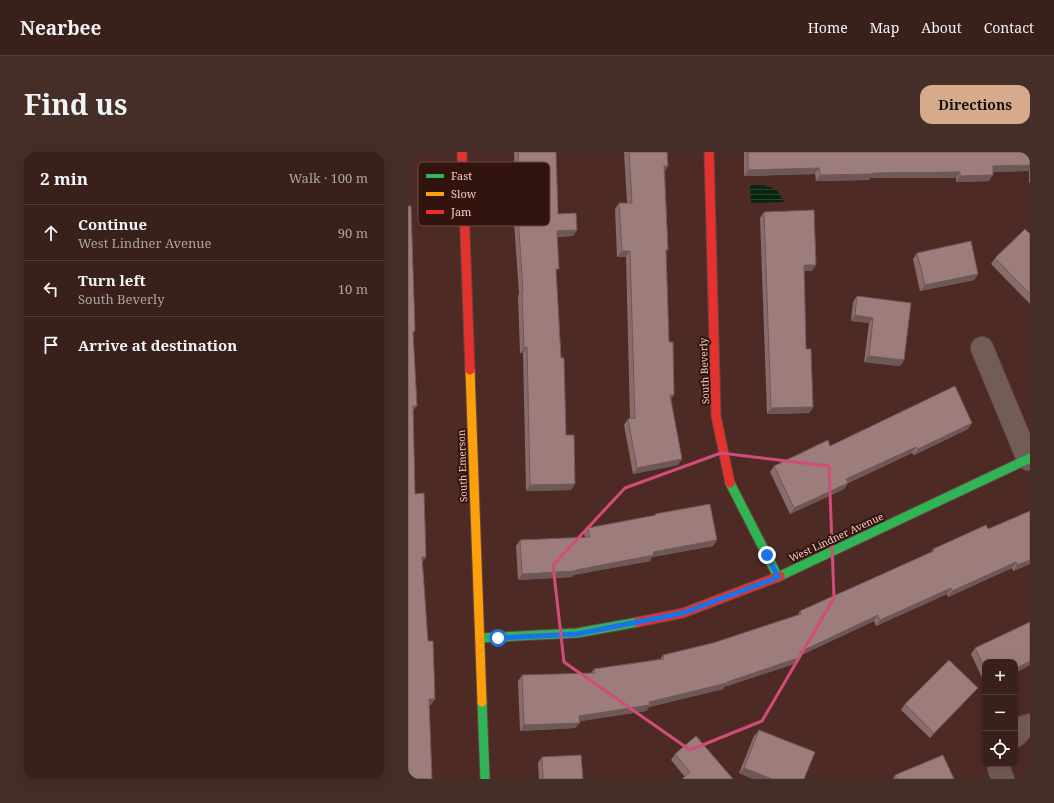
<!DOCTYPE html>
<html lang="en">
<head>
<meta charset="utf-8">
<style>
  :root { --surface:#3a201b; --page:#452d28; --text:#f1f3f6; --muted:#aba3a3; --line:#543e3a; --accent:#d6ab8b }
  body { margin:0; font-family:"Noto Serif",serif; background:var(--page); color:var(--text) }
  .controls { position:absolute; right:12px; bottom:12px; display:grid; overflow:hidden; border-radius:8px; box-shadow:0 4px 16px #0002 }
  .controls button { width:36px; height:36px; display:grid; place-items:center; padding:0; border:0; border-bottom:1px solid var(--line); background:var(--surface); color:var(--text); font:20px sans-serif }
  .stop { position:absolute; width:12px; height:12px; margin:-9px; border:3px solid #1a73e8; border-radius:50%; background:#fff }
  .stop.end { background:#1a73e8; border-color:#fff; box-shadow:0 1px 4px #0008 }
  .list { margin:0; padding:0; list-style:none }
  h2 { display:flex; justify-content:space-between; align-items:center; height:52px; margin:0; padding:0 16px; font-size:17px }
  h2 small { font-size:13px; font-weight:400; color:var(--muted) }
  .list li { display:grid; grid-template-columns:26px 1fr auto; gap:12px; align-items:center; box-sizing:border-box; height:56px; padding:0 16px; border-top:1px solid var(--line) }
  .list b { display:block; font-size:15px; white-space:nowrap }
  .list p { margin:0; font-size:13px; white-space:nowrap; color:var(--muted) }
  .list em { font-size:13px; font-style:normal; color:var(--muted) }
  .icon { flex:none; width:22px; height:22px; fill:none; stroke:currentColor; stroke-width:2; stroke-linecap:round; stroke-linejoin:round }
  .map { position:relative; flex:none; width:622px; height:627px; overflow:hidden; border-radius:12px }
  header { display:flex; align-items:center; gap:24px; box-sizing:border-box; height:56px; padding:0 20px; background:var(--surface); border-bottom:1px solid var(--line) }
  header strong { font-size:19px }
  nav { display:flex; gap:22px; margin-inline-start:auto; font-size:14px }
  .intro { display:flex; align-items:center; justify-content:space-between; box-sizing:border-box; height:96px; padding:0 24px }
  h1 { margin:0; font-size:28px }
  .button { padding:10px 18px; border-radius:12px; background:var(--accent); color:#111; font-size:14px; font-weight:700 }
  main { display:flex; gap:24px; padding:0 24px }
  aside { flex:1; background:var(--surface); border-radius:12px; box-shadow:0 4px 16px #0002 }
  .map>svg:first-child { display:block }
  .water { fill:url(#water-rules) }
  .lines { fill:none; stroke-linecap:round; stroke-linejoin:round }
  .street-casing { stroke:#654640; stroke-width:24 }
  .fast-casing { stroke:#654640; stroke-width:11 }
  .slow-casing { stroke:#654640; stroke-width:11 }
  .jam-casing { stroke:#654640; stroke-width:11 }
  .street { stroke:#725c58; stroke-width:22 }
  .fast { stroke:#30b455; stroke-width:9 }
  .slow { stroke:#ff9f0a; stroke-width:9 }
  .jam { stroke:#e5322d; stroke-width:9 }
  .wall { fill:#876c6b }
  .shaded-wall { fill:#6e5857 }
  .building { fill:#9d7d7c; stroke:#6e5857 }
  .route { stroke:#1a73e8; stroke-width:5 }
  .marked { fill:none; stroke:#d14d79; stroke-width:3; stroke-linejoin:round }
  .labels { text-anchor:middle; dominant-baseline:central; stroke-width:4; stroke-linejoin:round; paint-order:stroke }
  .street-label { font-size:10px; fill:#f3c9c0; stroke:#32140f }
  .key { fill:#32140f; stroke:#6c4a44; stroke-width:1 }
  .key-label { font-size:11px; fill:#f3c9c0 }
</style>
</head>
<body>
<header>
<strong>Nearbee</strong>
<nav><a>Home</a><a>Map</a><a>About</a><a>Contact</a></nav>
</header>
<div class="intro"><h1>Find us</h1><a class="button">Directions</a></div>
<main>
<aside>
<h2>2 min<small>Walk · 100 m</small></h2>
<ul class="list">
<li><svg class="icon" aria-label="ahead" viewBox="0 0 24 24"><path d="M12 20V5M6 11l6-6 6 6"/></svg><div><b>Continue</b><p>West Lindner Avenue</p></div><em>90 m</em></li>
<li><svg class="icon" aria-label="left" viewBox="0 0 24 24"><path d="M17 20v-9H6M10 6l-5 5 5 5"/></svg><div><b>Turn left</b><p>South Beverly</p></div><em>10 m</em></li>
<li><svg class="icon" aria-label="arrive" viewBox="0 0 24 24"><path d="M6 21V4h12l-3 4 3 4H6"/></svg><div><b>Arrive at destination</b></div></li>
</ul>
</aside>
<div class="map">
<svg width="622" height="627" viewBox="0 0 622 627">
  <defs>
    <pattern id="water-rules" width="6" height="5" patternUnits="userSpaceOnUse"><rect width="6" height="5" fill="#07250f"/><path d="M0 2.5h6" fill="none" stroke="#2c4330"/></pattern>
  </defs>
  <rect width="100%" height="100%" fill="#4e2a24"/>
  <!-- water -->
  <path class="water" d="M353,32L369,38L376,50L343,51L342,34Z"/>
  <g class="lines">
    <!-- street casing -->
    <g class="street-casing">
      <path id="street" d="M574,196L620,307
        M607,584L616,575L622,573
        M592,612L591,617L595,627"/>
    </g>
    <!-- fast casing -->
    <g class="fast-casing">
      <path id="fast" d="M322,331L370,425
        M372,424L622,306
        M72,486L169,481L230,470
        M74,550L77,627"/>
    </g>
    <!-- slow casing -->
    <g class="slow-casing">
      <path id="slow" d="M62,218L74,550"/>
    </g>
    <!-- jam casing -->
    <g class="jam-casing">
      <path id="jam" d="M54,0L62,218
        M301,0L308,264L322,331
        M230,470L275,461L372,424"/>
    </g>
    <!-- street -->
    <use href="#street" class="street"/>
    <!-- fast -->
    <use href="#fast" class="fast"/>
    <!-- slow -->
    <use href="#slow" class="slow"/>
    <!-- jam -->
    <use href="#jam" class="jam"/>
  </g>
  <!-- wall -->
  <path class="wall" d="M106,0H148L150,62L169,78L165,84L149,85L148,121L153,206L158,283L163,338L118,339L115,201H112L110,144L111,142L106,70L108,68Z
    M216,0H259L260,14L257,19L260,98L258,99L261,190L263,248L270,313L225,322L216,273L220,267H222L218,105H209L207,57L211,51H219Z
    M336,0H622V31H621V19L585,20L581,29L548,30V26H462L461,28L408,29L407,22L336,24Z
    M356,60L404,119H396L398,197L405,255L401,261L359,262L352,66Z
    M622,82V152L583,112L587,106Z
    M509,101L570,122L566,128L512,139L505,107Z
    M449,144L496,208L492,214L456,210L461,171L443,169L445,150Z
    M564,271L560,277L506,303L504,301L440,331L436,337L382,362L362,320L366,314L422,294Z
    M622,359V412L605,419L604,416L540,445L539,442L468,474L466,469L393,503L389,511L316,535L315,537L241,555L238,559L172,569L167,576L112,579L110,529L114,523L183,521L186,517L252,507L255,503L305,491L390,463L392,459L523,400L525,397L580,377Z
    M247,362L309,388L305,394L244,405L242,409L165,423L164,425L110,428L108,394L112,388L177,385L176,382L180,376L246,364Z
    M622,470V513L607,521V510H577V532L563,502L567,496Z
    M570,536L565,541L522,586L493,558L497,552Z
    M351,578L396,627H345L331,621L346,584Z
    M267,602L325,627L277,625L263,608Z
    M134,605L175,627H131L130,611Z
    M487,623L546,627H485Z"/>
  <!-- shaded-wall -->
  <path class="shaded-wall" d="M622,13V17L621,19L581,20L585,14Z
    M256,14H260L256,20Z
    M411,16L407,22L336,24L340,18Z
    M552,20L548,26H462L461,28L408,29L412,23L465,21Z
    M585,23L581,29L548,30L552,24Z
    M169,78L165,84L144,85L149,79Z
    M214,99H222L218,105H209Z
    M396,113H408L404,119H392Z
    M570,122L566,128L512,139L517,133Z
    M447,163L465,166L461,171L443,169Z
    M119,195L115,201H112L116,196Z
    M461,204L496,208L492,214L456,210Z
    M262,243H266L262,249Z
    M5,254H9L4,260Z
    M405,255L401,261L359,262L363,256Z
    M564,271L560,277L506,303L510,297Z
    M508,295L504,301L434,333L438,327Z
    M274,307L270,313L225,322L229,316Z
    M440,331L436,337L382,362L386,356Z
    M167,332L163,338L118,339L122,333Z
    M309,388L305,394L244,405L242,409L165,423L164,425L110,428L114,422L168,418L245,400Z
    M14,405H18L14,411Z
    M622,408V412L605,419L609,413Z
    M608,410L604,416L540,445L544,439Z
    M543,436L539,442L468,474L472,468Z
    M470,463L466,469L387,506L392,500Z
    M393,505L389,511L316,535L315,537L241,555L238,559L167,570L171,564L241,550L319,530Z
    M622,509V513L607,521V517Z
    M570,536L565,541L522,586L526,581Z
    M21,547H27L23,553H17Z
    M172,571L167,576L112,579L116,573Z
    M336,616L364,627H345L331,621Z"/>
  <!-- building -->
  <path class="building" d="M110,0H148L150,62L168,61L169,78L149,79L151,117H148L153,206H156L158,283H166L167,332L122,333L119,195L116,196L114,138H115L110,64H112Z
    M221,0H259L260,14H256L260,98H258L261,190H265L266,243H262L274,307L229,316L220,267L227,266L222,99H214L211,51H224Z
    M340,0H622V13L585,14V23L552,24V20L465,21V22L412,23L411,16L340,18Z
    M0,54H3L7,179L5,180L9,254H5L7,342L16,341L18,405H14L20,489H25L27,547H21L24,627H0Z
    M406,58L408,113H396L398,197H403L405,255L363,256L356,60Z
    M617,77L622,82V142L587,106Z
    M563,89L570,122L517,133L509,101Z
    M449,144L503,151L496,208L461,204L465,166L447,163Z
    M547,234L564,271L510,297L508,295L438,327L440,331L386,356L366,314L420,288L422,294Z
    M302,352L309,388L245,400L246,403L168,418V419L114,422L112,388L182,385L180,376L248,363L247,362Z
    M622,359V408L609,413L608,410L544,439L543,436L472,468L470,463L392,500L393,505L319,530V531L241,550L242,553L171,564L172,571L116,573L114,523L187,521L186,517L256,507L255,503L305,491L393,462L392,459L526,399L525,397L578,373L580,377Z
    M622,470V509L607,517V510H577V517L567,496Z
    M541,508L570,536L526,581L497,552Z
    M351,578L407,600L396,627H364L336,616Z
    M288,584L325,627H274L282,620L267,602Z
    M173,603L175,627H135L134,605Z
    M535,603L546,627H489L487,623Z"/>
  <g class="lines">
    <!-- route -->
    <path class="route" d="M90,486L169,482L275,461L370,425L359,403"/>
  </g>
  <!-- marked area -->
  <path class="marked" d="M313,301L421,314L426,446L354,569L282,598L156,510L145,413L217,336Z"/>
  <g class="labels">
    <!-- street labels -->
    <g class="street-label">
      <text transform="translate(296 219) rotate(-92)">South Beverly</text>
      <text transform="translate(54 314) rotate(-92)">South Emerson</text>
      <text transform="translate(428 385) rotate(-25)">West Lindner Avenue</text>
    </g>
  </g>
  <!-- legend -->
  <rect x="10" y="10" width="132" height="64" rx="6" class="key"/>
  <rect x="18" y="22" width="18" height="4" fill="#30b455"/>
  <rect x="18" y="40" width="18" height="4" fill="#ff9f0a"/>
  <rect x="18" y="58" width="18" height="4" fill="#e5322d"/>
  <g class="key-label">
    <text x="43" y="28">Fast</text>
    <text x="43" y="46">Slow</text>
    <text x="43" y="64">Jam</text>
  </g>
</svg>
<div class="controls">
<button>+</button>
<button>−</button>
<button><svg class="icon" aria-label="locate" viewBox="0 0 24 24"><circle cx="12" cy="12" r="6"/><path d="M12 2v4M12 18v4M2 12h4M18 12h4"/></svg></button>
</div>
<div class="stop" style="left:90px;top:486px"></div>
<div class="stop end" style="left:359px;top:403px"></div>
</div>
</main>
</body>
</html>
